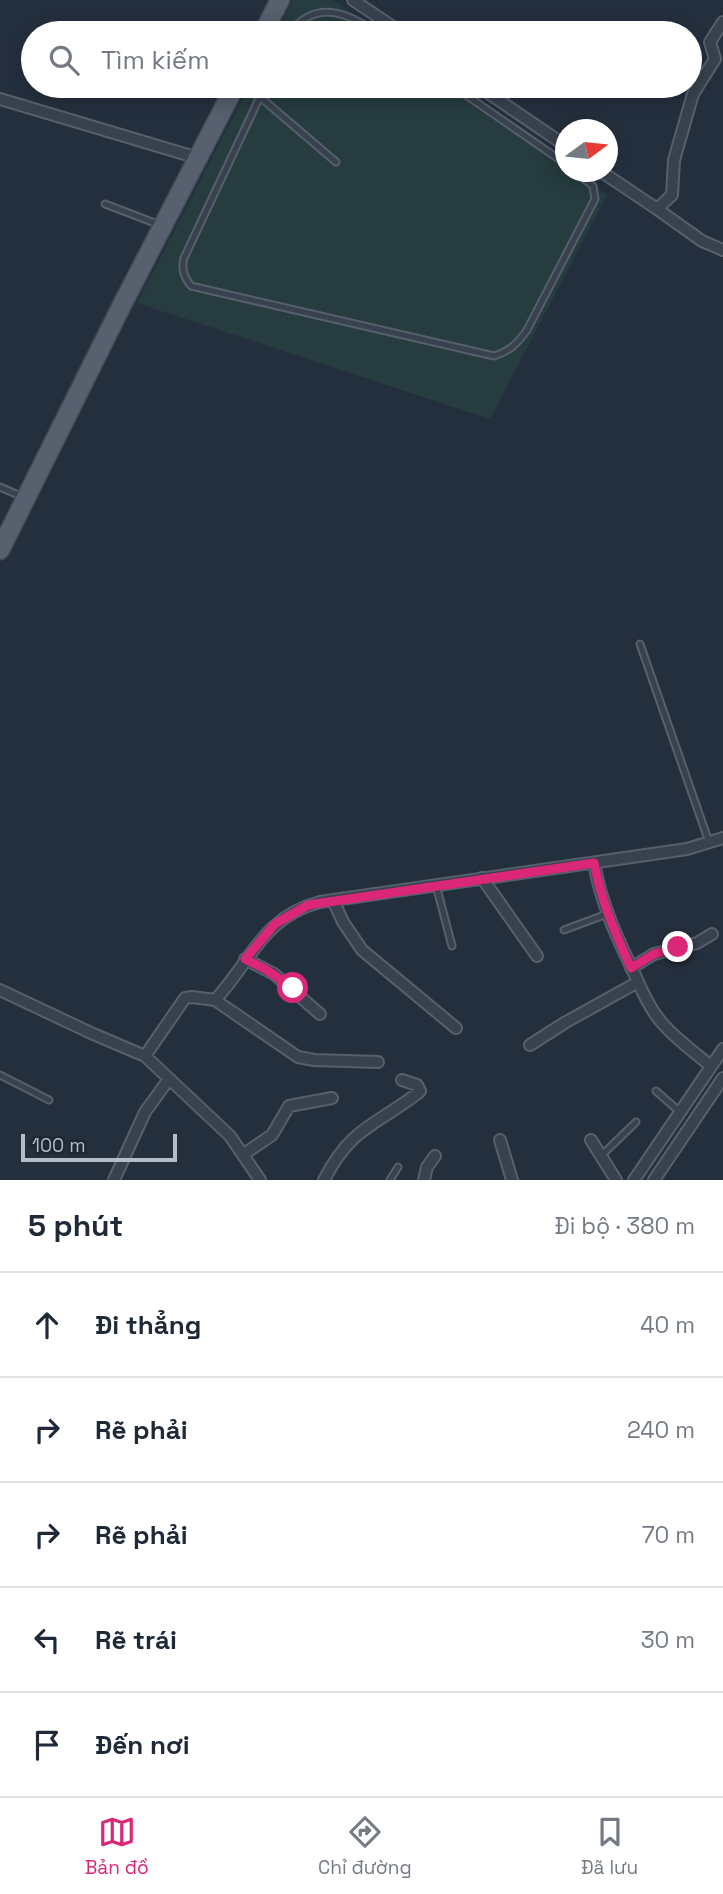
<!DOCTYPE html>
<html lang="vi">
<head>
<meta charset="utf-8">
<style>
  :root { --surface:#fff; --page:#f2f2f3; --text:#1f2937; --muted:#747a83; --line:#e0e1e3; --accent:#db2777 }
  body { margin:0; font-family:"Space Grotesk",sans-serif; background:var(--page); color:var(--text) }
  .compass { position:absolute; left:555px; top:119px; width:63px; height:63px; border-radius:50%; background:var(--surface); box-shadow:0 4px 18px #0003; rotate:75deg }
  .scale { position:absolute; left:21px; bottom:18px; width:156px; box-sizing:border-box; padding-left:7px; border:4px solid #b4bcc9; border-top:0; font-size:19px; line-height:24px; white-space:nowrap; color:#b4bcc9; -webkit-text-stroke:5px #1d2633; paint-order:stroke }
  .stop { position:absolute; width:21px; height:21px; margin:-16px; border:5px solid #db2777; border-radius:50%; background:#fff }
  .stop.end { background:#db2777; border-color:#fff; box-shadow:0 2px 7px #0008 }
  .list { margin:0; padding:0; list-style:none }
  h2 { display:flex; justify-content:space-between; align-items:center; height:91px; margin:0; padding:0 28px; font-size:30px }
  h2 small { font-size:23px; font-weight:400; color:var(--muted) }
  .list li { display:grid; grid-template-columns:46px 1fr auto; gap:21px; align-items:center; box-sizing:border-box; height:105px; padding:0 28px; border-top:2px solid var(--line) }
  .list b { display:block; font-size:26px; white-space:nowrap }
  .list em { font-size:23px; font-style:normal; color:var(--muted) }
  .icon { flex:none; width:38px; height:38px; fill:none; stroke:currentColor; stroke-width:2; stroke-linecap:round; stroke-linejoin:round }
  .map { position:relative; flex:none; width:723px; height:1180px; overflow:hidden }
  .search { position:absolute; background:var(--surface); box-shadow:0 4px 18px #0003; left:21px; right:21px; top:21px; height:77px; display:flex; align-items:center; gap:18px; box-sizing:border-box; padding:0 24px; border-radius:38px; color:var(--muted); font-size:26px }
  .sheet { height:616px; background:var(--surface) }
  nav { display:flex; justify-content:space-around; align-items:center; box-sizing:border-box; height:98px; border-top:2px solid var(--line); background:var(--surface); font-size:19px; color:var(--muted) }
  nav a { display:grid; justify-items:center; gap:4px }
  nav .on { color:var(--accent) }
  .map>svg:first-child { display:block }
  .green { fill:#263c3f }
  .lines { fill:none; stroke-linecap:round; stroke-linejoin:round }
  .lane-casing { stroke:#565f6c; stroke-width:9 }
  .street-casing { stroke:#565f6c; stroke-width:14 }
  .primary-casing { stroke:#414a57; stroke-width:21 }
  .lane { stroke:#38414e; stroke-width:5 }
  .street { stroke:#38414e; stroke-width:10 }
  .primary { stroke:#56606e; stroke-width:18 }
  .route { stroke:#db2777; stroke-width:9 }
</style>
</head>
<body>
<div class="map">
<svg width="723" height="1180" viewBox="0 0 723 1180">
  <rect width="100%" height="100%" fill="#242f3e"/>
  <!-- green -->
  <path class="green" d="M293,0H333L380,33H276Z
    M249,86H453L565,165L566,172H574L607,195L490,419L137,303Z"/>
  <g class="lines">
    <!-- lane casing -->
    <g class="lane-casing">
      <path id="lane" d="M290,33C314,0 346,11 377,33
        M239,86L260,97L336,162
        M265,86L184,258C181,269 184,277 191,286L494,356C510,351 518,343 527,330L595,199L593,186L576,172
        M453,86L566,164
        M105,204L160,225
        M0,487L23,497
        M640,644L709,842
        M436,885L452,946
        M564,930L607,914
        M0,1075L49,1100
        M656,1091L680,1112
        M601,1156L636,1122
        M390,1180L398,1167"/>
    </g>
    <!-- street casing -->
    <g class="street-casing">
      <path id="street" d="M353,0L402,33
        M723,22L710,42L715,59L693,94L674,160L672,195L657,209L702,241L723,250
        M478,86L566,146
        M0,99L198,158
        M602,172L657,209
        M594,863C601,903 617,938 635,975C642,991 650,1009 662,1023C676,1039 695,1053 711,1066
        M482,878L537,956
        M333,900L343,922L362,950L456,1028
        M245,959L274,974L320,1014
        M631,968L654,954L697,943L712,934
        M0,990L91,1033L145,1056
        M215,1000L298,1057L314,1060L378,1062
        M530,1045L566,1022L638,982
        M500,1140L512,1180
        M591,1140L616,1180
        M244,1154L272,1135L289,1106L332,1098
        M114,1180L145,1112L169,1079
        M260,1180L230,1136L145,1056L185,998L192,997L215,1000C251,962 262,917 320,902L687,849L723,838
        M324,1180C351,1127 375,1126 418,1093L420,1091L417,1085L402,1080
        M424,1180L427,1167L435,1156
        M634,1180L723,1049
        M654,1180L723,1078"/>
    </g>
    <!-- primary casing -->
    <g class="primary-casing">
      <path id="primary" d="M263,33L280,0
        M0,550L122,305L235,86"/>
    </g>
    <!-- lane -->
    <use href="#lane" class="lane"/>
    <!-- street -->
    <use href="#street" class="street"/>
    <!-- primary -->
    <use href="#primary" class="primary"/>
  </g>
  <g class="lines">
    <!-- route -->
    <path class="route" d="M293,988L265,969L245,959L275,924L308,905L594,863C601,900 615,933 631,968L654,954L678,947"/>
  </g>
</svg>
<svg class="compass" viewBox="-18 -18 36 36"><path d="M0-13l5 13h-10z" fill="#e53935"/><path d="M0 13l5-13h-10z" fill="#747a83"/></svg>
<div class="scale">100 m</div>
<div class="stop" style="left:293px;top:988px"></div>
<div class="stop end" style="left:678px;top:947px"></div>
<div class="search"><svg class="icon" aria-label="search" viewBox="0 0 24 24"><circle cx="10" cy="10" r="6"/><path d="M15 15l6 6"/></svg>Tìm kiếm</div>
</div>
<section class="sheet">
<h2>5 phút<small>Đi bộ · 380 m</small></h2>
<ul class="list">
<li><svg class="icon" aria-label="ahead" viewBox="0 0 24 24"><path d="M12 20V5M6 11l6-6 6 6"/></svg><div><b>Đi thẳng</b></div><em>40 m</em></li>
<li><svg class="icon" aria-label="right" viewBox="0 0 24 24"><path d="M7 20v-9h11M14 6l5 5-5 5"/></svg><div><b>Rẽ phải</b></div><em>240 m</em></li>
<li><svg class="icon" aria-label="right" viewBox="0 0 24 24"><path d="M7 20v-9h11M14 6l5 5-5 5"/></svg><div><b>Rẽ phải</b></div><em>70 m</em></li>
<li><svg class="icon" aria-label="left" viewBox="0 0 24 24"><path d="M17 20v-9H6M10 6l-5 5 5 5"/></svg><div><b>Rẽ trái</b></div><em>30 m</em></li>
<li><svg class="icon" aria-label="arrive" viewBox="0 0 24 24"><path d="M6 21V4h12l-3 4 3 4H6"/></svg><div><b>Đến nơi</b></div></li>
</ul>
</section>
<nav>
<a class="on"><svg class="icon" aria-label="map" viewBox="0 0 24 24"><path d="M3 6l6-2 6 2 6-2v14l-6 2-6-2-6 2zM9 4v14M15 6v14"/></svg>Bản đồ</a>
<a><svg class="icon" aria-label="directions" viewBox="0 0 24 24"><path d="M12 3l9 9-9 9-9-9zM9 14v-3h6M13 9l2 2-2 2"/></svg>Chỉ đường</a>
<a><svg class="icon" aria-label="saved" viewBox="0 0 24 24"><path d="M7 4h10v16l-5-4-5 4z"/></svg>Đã lưu</a>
</nav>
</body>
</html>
